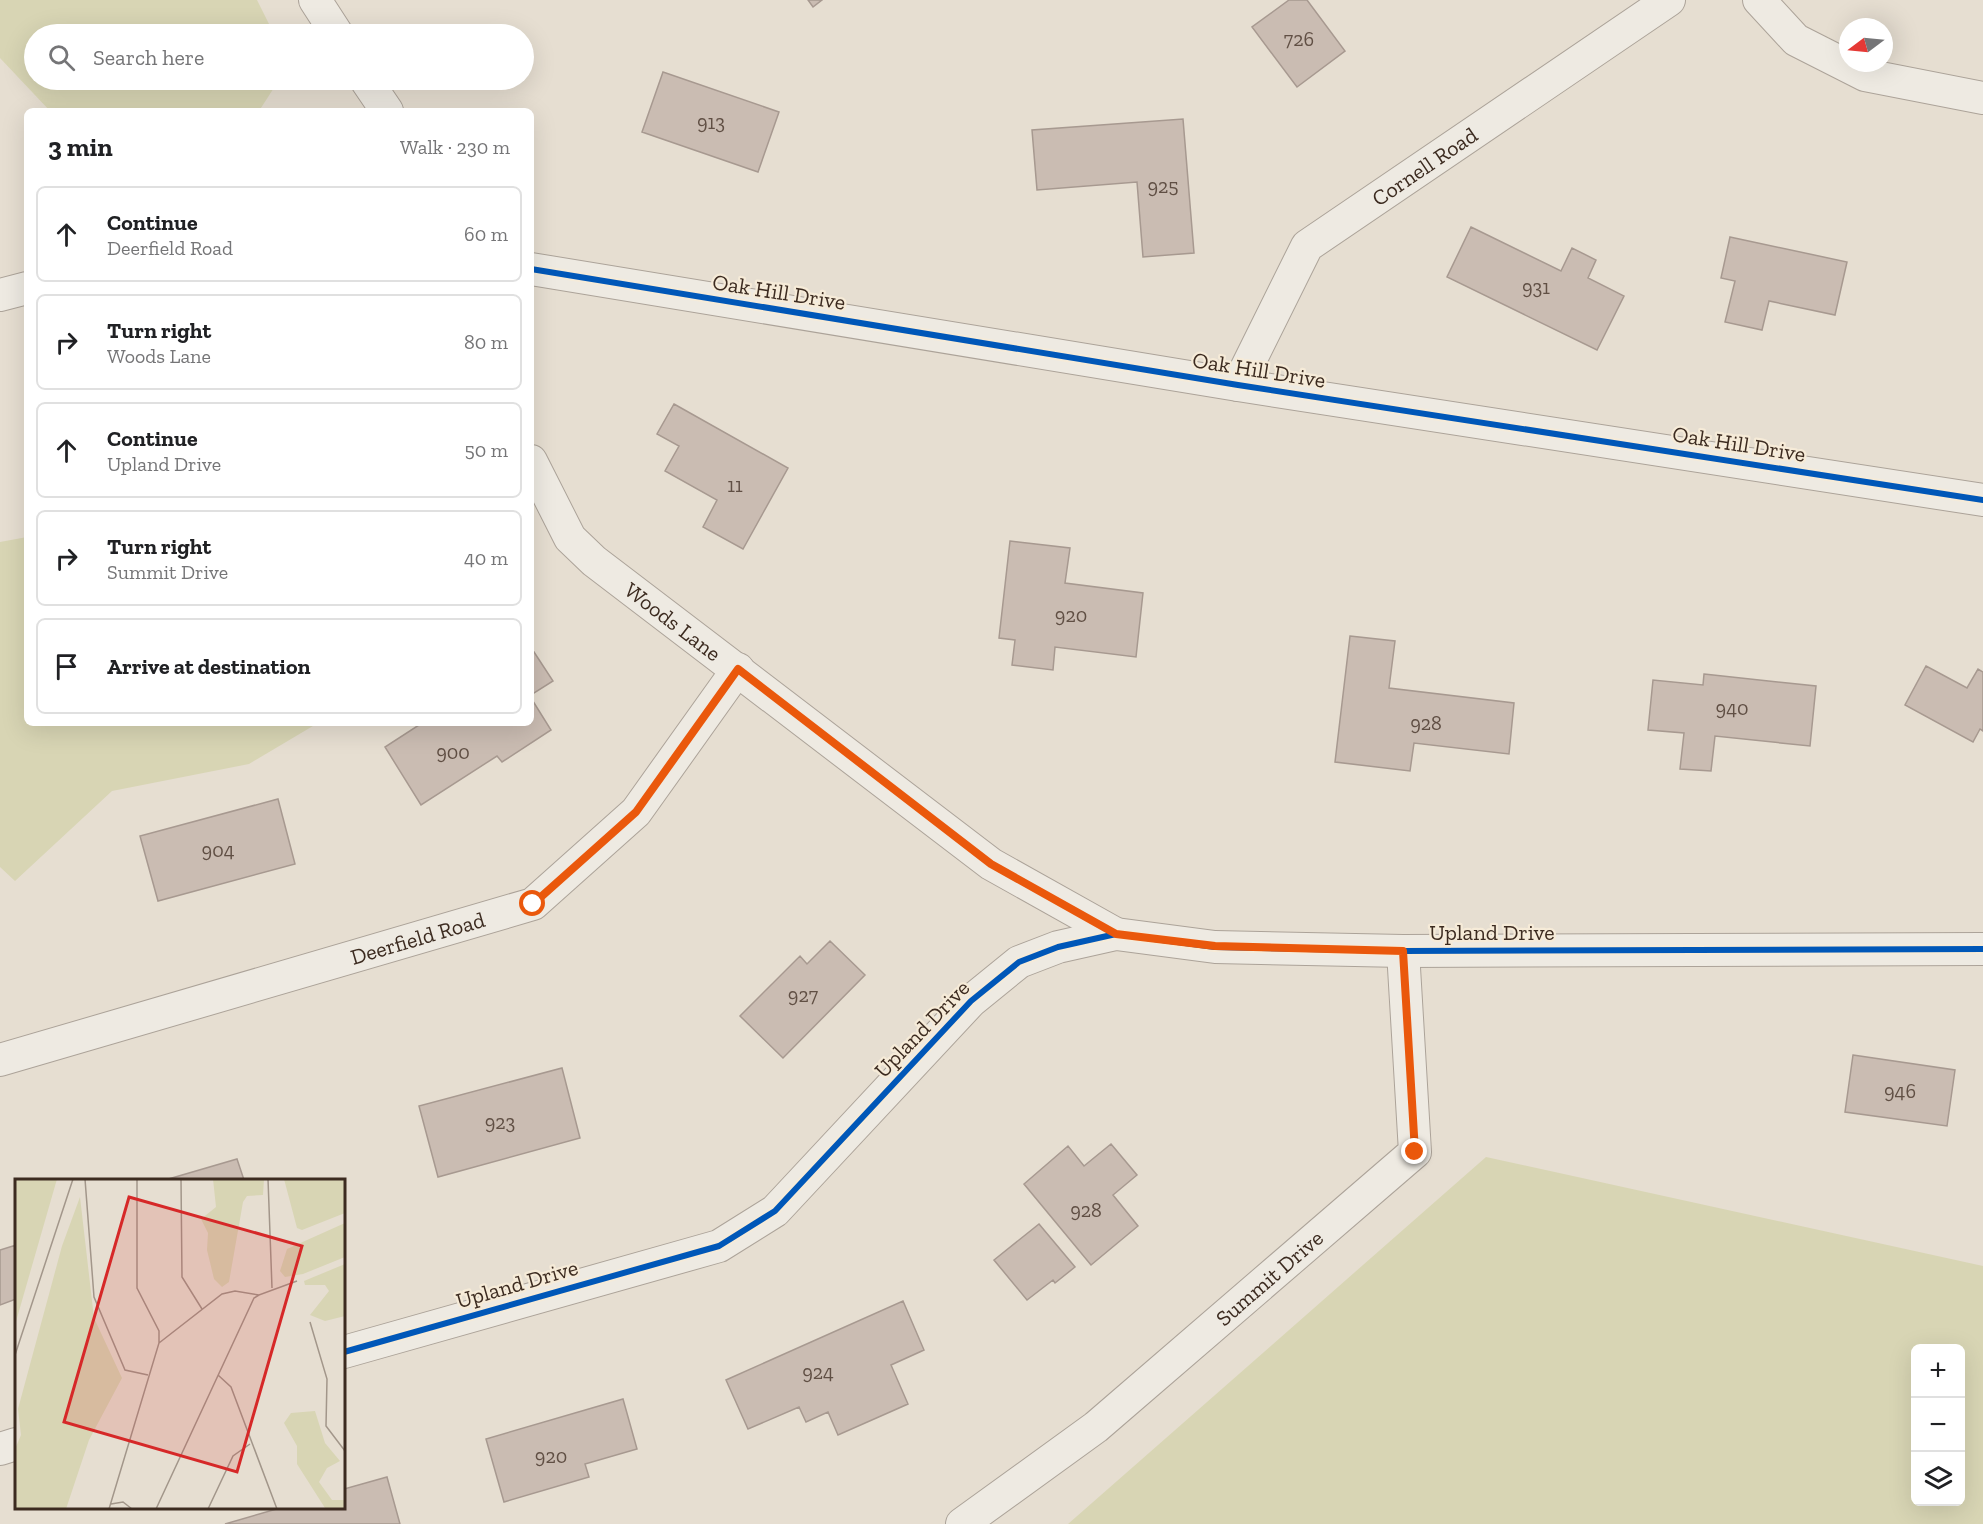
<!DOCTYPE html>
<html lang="en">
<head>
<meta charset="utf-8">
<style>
  :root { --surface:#fff; --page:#f6f6f6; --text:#202124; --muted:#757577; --line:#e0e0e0 }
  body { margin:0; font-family:"Zilla Slab",serif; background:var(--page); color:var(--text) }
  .controls { position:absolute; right:18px; bottom:18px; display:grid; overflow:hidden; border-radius:9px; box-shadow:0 6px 24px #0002 }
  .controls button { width:54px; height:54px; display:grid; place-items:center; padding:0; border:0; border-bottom:2px solid var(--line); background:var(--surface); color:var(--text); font:30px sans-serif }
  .compass { position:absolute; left:1839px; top:18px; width:54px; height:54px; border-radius:50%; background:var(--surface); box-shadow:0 6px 24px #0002; rotate:254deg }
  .stop { position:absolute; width:18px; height:18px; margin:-14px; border:4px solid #ea580c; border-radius:50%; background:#fff }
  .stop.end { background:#ea580c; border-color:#fff; box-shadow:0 2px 6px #0008 }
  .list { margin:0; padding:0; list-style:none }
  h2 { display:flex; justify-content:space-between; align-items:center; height:78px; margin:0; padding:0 24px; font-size:26px }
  h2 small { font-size:20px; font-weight:400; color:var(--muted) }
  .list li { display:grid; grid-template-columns:39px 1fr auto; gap:18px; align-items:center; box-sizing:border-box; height:96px; margin:0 12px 12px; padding:0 12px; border:2px solid var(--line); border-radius:9px }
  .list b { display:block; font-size:22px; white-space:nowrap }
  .list p { margin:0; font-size:20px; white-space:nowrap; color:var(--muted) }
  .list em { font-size:20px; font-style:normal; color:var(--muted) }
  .icon { flex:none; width:33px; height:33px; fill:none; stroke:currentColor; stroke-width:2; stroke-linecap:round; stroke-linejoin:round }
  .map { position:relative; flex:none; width:1983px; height:1524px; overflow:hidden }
  .search { position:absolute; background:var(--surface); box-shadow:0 6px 24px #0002; left:24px; top:24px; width:510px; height:66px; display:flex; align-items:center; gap:15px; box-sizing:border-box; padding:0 21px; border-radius:33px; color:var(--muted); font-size:22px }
  .panel { position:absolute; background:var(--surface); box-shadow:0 6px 24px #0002; left:24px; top:108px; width:510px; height:618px; border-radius:9px }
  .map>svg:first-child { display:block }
  .green { fill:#d8d5b4; fill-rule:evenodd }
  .building { fill:#cabcb2; stroke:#a79990; stroke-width:1.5 }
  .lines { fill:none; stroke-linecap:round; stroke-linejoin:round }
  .minor-casing { stroke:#aca399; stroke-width:34 }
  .minor { stroke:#eeeae2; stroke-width:32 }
  .cycleway-casing { stroke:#f6ebd8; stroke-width:10 }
  .cycleway { stroke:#0057b8; stroke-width:6 }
  .route { stroke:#ea580c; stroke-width:8 }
  .labels { text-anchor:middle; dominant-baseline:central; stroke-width:4.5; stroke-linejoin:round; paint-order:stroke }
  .number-label { font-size:20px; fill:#604f44 }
  .street-label { font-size:22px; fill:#3c2b20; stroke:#f6ebd8 }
  .inset-road { fill:none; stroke:#a2968a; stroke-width:1.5 }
  .view { fill:#d62828; fill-opacity:0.15; stroke:#d62828; stroke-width:3 }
  .inset-edge { fill:none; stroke:#3c2b20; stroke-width:3 }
</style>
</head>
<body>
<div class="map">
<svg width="1983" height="1524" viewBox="0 0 1983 1524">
  <rect width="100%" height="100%" fill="#e6ded1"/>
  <!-- green -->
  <path class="green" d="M0,0H257L274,34H34V80H279L259,111H50L0,58Z
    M27,537V723H318L249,764L112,791L15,881L0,867V542Z
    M1486,1157L1983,1266V1524H1068ZM1916,1348H1960V1502H1916Z"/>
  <!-- building -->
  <path class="building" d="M808,0H822L813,7Z
    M1289,0H1307L1345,51L1297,87L1252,27Z
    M663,72L779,112L758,172L642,132Z
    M1183,119L1194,253L1143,257L1137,182L1037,190L1032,130Z
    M1471,227L1561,271L1572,248L1596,260L1588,278L1624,296L1597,350L1447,277Z
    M1730,237L1847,262L1835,315L1769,301L1762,330L1725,322L1735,281L1721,278Z
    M674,404L788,468L743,549L703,527L717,500L665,471L679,446L657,434Z
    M1010,541L1070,548L1065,583L1143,593L1136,657L1055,647L1053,670L1012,665L1015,640L999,638Z
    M1350,636L1395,641L1389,688L1514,703L1509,754L1414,743L1410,771L1335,762Z
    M534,652L553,681L531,695V653Z
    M1926,666L1967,688L1978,669L1983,672V731L1980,729L1973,742L1905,705Z
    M1704,674L1816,686L1810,746L1715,736L1711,771L1680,769L1684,733L1648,730L1653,680L1703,685Z
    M531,698L551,730L502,762L497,756L421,805L385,747L422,723H531Z
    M278,799L295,864L158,901L140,836Z
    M830,941L865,975L783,1058L740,1016L800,956L807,964Z
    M1853,1055L1955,1070L1947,1126L1845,1112Z
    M562,1068L580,1138L438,1177L419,1106Z
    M1111,1144L1137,1175L1113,1195L1138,1226L1091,1265L1024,1184L1068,1146L1084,1166Z
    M237,1159L244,1180H165Z
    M1039,1224L1075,1267L1055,1283L1053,1280L1027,1300L994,1260Z
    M16,1245V1299L0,1305V1250Z
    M903,1301L924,1350L891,1365L908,1404L838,1435L828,1412L806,1422L799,1407L748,1429L726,1380Z
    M623,1399L637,1449L585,1464L589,1477L504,1502L486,1439Z
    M387,1477L400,1524H225L280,1508H344V1489Z"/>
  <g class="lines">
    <!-- minor casing -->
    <g class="minor-casing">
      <g id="minor">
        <path d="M315,0L337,34"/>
        <path d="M1759,0L1796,40L1865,75L1983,98"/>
        <path d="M366,80L387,111"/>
        <path d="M531,269L1238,385L1983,500"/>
        <path d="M0,295L27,288"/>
        <path id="s1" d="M1238,385L1307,246L1669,0"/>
        <path id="s2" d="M531,461L570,538L594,561L991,864L1116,934"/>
        <path id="s3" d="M0,1060L533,904L636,812L738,669"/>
        <path d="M344,1352L719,1246L775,1211L971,1001L1019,962L1058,947L1116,934L1215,947L1403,951L1983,949"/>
        <path d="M0,1449L16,1444"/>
        <path id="s4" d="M962,1524L1096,1427L1415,1152L1403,951"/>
      </g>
    </g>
    <!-- minor -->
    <use href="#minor" class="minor"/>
    <!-- cycleway casing -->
    <g class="cycleway-casing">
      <path id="cycleway" d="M531,269L1238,385L1983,500
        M344,1352L719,1246L775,1211L971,1001L1019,962L1058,947L1116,934L1215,947L1403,951L1983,949"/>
    </g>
    <!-- cycleway -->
    <use href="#cycleway" class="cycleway"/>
  </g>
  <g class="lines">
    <!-- route -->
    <path class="route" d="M533,904L636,812L738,669L991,864L1116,934L1215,946L1403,951L1415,1152"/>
  </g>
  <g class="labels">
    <!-- number labels -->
    <g class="number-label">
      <text x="1299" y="39">726</text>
      <text x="711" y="122">913</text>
      <text x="1163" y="186">925</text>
      <text x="1536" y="287">931</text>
      <text x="735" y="485">11</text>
      <text x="1071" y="615">920</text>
      <text x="1732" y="708">940</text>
      <text x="1426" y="723">928</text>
      <text x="453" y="752">900</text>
      <text x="218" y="850">904</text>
      <text x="803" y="995">927</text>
      <text x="1900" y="1091">946</text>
      <text x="500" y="1122">923</text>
      <text x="1086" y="1210">928</text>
      <text x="818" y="1372">924</text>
      <text x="551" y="1456">920</text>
    </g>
    <!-- street labels -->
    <g class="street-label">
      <text stroke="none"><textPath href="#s1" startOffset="297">Cornell Road</textPath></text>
      <text transform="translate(779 292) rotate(9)">Oak Hill Drive</text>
      <text transform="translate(1259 370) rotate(9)">Oak Hill Drive</text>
      <text transform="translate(1739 444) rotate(9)">Oak Hill Drive</text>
      <text stroke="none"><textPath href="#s2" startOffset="219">Woods Lane</textPath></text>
      <text x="1492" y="932">Upland Drive</text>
      <text stroke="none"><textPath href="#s3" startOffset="435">Deerfield Road</textPath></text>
      <text transform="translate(922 1029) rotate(-46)">Upland Drive</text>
      <text stroke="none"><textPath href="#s4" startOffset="394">Summit Drive</textPath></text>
      <text transform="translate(517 1284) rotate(-16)">Upland Drive</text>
    </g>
  </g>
  <!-- overview -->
  <g transform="translate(15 1179)">
    <rect width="330" height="330" fill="#e6ded1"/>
    <path d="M0,0H42L0,146ZM198,0H249L248,16L232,17L228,23L214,103L207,108L199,100L192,71L193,54L186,40L201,28ZM269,0H330V34L287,51L282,49ZM65,18L79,139L107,199L74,261L51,330H0V270L6,256L3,230L47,67ZM330,44V78L288,95L270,98L265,92L272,70ZM330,85V137L310,142L295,136L314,112L310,106H290L289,102ZM300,232L310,264L325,282L312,289L304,303L317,321H330V330L310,329L282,285V267L269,244L276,234Z" fill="#d8d5b4"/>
    <path class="inset-road" d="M70,0L79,118L110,191L133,196M166,0L167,98L187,130M253,0L257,109M295,143L312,200L311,247L330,272M144,164L207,115L220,112L244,116L282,102M0,176L58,0M203,196L216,208L262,330M96,325L108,323L117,330M94,330L144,164V152L122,109V0M141,330L239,119L244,116M193,330L218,277L235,265"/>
    <path class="view" d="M114,18L287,67L222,293L49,243Z"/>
    <rect width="330" height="330" class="inset-edge"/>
  </g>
</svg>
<div class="controls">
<button>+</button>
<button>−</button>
<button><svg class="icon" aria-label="layers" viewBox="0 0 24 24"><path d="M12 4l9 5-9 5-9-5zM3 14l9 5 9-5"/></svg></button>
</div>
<svg class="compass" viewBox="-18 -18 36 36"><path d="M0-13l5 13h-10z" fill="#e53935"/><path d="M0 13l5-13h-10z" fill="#757577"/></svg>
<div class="stop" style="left:533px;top:904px"></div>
<div class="stop end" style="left:1415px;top:1152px"></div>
<div class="search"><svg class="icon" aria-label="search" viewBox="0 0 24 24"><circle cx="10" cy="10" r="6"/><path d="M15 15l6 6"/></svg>Search here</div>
<section class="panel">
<h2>3 min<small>Walk · 230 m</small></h2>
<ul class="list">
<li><svg class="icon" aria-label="ahead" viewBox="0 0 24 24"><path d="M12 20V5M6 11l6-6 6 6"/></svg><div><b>Continue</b><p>Deerfield Road</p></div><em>60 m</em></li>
<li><svg class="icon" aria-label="right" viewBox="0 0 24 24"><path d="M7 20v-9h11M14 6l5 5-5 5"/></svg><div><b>Turn right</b><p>Woods Lane</p></div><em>80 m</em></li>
<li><svg class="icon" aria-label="ahead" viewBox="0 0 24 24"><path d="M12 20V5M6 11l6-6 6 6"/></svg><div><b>Continue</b><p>Upland Drive</p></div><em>50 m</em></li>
<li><svg class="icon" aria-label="right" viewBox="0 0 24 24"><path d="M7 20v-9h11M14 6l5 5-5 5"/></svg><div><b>Turn right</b><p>Summit Drive</p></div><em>40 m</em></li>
<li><svg class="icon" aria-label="arrive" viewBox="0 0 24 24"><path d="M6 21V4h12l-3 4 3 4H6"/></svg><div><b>Arrive at destination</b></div></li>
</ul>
</section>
</div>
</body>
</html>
